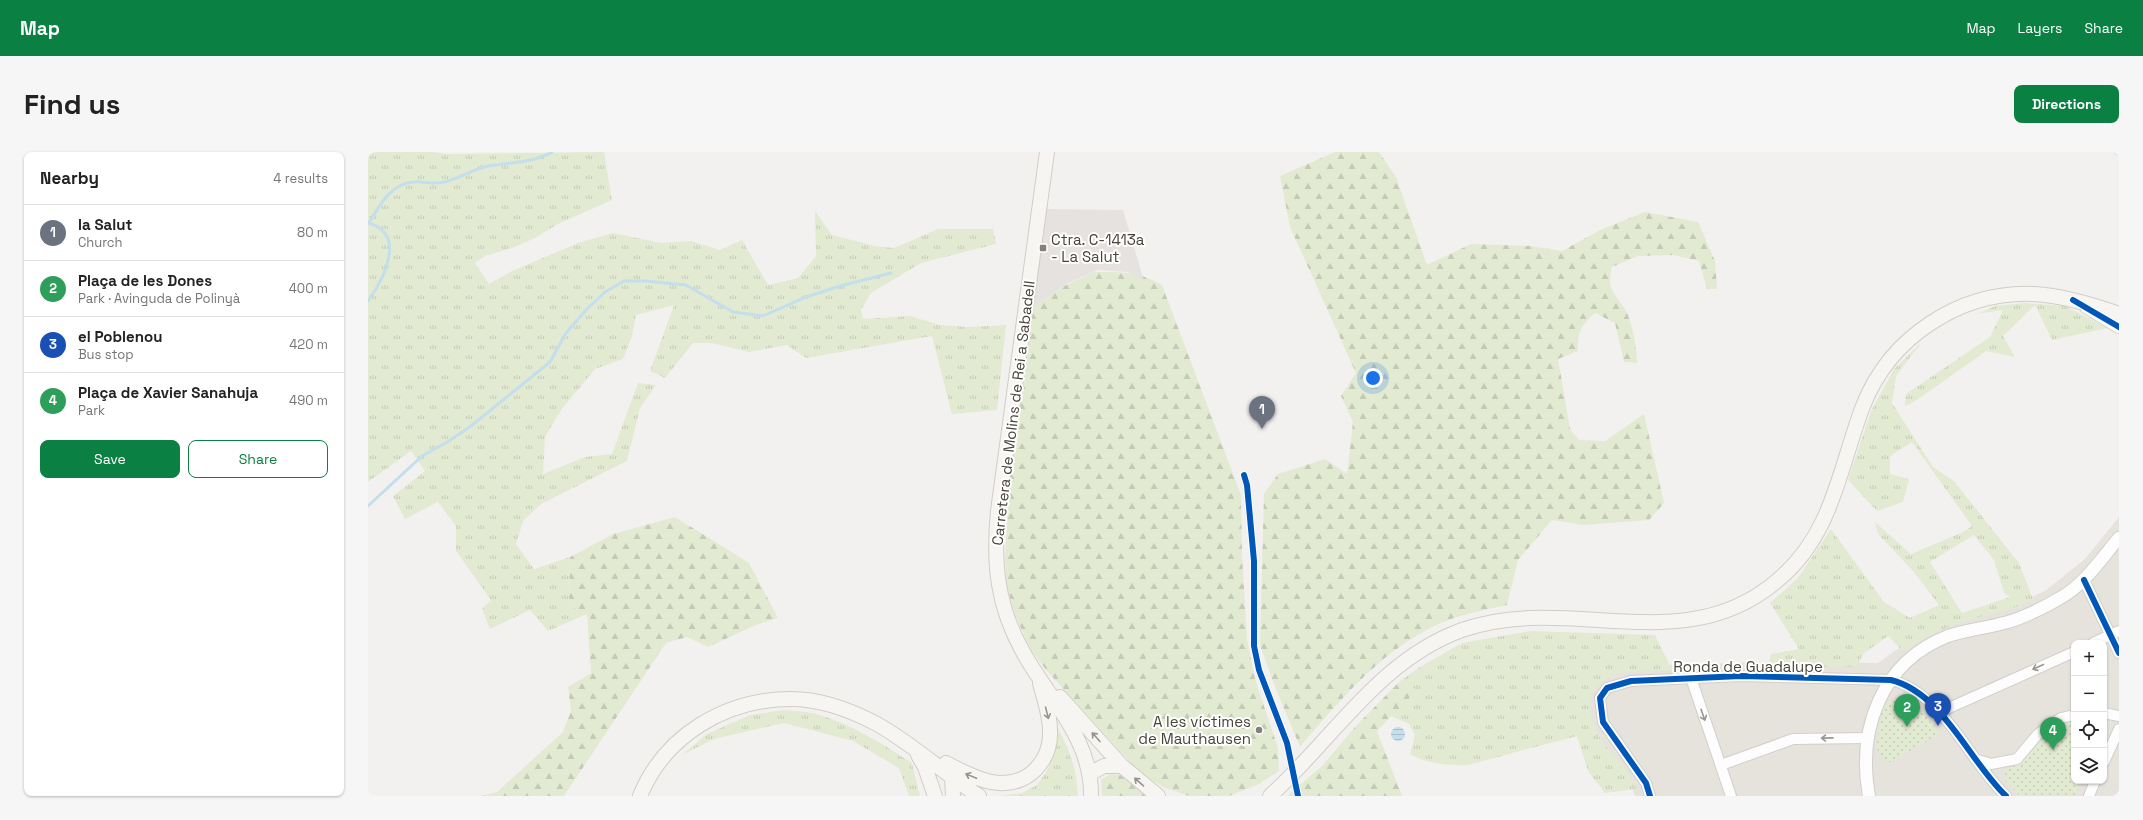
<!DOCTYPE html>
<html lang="en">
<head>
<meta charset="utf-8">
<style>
  :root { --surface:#fff; --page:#f6f6f6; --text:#222; --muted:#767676; --line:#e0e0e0; --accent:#0b8043 }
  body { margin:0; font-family:"Space Grotesk",sans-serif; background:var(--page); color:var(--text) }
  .controls { position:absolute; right:12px; bottom:12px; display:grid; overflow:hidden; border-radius:8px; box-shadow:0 1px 3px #0004 }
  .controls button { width:36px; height:36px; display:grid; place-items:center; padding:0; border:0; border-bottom:1px solid var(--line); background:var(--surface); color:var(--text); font:20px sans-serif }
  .you { position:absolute; left:1005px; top:226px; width:14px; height:14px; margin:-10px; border:3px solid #fff; border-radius:50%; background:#1a73e8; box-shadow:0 0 0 6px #1a73e833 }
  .badge { display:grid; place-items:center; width:26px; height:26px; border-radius:50%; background:var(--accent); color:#fff; font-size:13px; font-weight:700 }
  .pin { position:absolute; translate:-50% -33px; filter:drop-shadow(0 1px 2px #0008) }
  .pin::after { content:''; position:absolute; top:21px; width:14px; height:12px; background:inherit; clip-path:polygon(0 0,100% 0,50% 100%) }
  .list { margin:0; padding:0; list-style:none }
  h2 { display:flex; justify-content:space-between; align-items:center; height:52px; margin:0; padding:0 16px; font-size:17px }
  h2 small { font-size:13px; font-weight:400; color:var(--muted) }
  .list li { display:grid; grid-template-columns:26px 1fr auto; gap:12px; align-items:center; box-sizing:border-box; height:56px; padding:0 16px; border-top:1px solid var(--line) }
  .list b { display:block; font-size:15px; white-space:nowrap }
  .list p { margin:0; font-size:13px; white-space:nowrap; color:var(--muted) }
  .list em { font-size:13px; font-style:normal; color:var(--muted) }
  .actions { display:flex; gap:8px; padding:12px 16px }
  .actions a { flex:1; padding:9px 0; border:1px solid var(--accent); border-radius:8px; text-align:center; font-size:14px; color:var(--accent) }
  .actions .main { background:var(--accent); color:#fff }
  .icon { flex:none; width:22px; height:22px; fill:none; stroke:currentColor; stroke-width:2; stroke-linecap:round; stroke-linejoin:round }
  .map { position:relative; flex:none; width:1751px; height:644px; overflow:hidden; border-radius:8px }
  header { display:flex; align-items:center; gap:24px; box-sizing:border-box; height:56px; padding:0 20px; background:var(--accent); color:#fff }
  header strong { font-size:19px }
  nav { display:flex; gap:22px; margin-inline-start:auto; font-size:14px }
  .intro { display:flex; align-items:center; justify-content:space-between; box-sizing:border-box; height:96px; padding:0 24px }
  h1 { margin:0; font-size:28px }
  .button { padding:10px 18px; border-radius:8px; background:var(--accent); color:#fff; font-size:14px; font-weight:700 }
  main { display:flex; gap:24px; padding:0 24px }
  aside { flex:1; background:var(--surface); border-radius:8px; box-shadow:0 1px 3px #0004 }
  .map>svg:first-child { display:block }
  .residential { fill:#e6e3dd; fill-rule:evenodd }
  .grass { fill:url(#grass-tufts); fill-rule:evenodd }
  .forest { fill:url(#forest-firs) }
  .park { fill:url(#park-dots) }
  .parking { fill:#e5e2e0 }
  .water { fill:url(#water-rules) }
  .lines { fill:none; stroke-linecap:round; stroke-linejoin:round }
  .stream { stroke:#c3deec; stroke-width:3 }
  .minor-casing { stroke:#d1cfcc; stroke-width:12 }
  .tertiary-casing { stroke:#d1cfcc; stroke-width:14 }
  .secondary-casing { stroke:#d1cdc6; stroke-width:16 }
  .minor { stroke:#fdfdfd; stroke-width:10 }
  .tertiary { stroke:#fdfdfd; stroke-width:12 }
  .secondary { stroke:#f7f5f2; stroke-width:14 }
  .cycleway-casing { stroke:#fff; stroke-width:8 }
  .cycleway { stroke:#0057b8; stroke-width:6 }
  .oneway { stroke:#9a9792 }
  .oneway2 { stroke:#97938d }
  .poi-dot { fill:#848079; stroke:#fff; stroke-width:1.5 }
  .labels { text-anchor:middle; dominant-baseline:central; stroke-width:4; stroke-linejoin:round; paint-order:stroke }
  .poi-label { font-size:15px; fill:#49433a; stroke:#fff; text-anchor:start }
  .street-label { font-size:15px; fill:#49433a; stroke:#fff }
</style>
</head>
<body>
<header>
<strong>Map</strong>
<nav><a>Map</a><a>Layers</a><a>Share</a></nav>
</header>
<div class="intro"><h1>Find us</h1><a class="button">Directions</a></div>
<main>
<aside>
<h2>Nearby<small>4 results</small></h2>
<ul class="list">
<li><span class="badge" style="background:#6b7280">1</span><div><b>la Salut</b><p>Church</p></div><em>80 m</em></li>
<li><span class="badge" style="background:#2e9e5b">2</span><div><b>Plaça de les Dones</b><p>Park · Avinguda de Polinyà</p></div><em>400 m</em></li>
<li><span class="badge" style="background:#1a4fb4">3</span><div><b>el Poblenou</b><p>Bus stop</p></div><em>420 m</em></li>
<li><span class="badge" style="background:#2e9e5b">4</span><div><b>Plaça de Xavier Sanahuja</b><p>Park</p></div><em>490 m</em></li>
</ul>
<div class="actions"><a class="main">Save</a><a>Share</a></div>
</aside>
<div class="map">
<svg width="1751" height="644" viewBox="0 0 1751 644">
  <defs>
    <pattern id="grass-tufts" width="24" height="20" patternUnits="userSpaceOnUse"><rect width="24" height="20" fill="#e2ead2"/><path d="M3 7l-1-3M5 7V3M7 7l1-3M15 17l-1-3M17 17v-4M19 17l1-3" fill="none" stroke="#c3cab5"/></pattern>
    <pattern id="forest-firs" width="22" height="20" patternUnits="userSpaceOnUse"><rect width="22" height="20" fill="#e2ead2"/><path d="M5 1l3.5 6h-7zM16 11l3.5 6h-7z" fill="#c3cab5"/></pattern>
    <pattern id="park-dots" width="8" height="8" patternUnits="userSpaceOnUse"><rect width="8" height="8" fill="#e2ead2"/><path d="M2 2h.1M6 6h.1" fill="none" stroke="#c3cab5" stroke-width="1.8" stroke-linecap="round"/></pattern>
    <pattern id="water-rules" width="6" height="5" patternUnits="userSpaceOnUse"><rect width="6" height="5" fill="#c3deec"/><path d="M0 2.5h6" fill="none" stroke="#a9c0cb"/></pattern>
  </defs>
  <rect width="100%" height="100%" fill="#f3f1ef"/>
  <!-- residential -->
  <path class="residential" d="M1751,365V644H1267L1264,636L1220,580L1216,549L1226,522L1262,516L1301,513L1391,510L1510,511L1541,489L1597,464L1645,453L1677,439L1717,407ZM1706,491H1736V629H1706Z"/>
  <!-- grass -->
  <path class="grass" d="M0,0H64L79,2L236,0L244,48L190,72L167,86L144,96L117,104L107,111L121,132L144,119L210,91L245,81L293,91L323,89L352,98L374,88L400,133L430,126L448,104L447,59L464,83L507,94L526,96L570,77H625L628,92L553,111L503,141L493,158L495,167L542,164L572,173L600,175L638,173L629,258L584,262L564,184L438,206L419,193L381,200L344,191H325L297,226L282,219L306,153L268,163L264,184L255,207L227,217L193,258L177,285L175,322L217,305L244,302L270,231L288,233L272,256L259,309L173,352L155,369L148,392L166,417L202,405L201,453L219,462L180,479L162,458L122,477L114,457L123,448L88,399V374L70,350L37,367L25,344L57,319L43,299L0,330Z
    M1657,151L1697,154L1740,176L1684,188L1667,153L1635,184L1647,205L1618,199L1549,248L1537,254L1538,242L1622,185L1635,158L1609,162L1627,154Z
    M1554,190L1528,224L1524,251L1565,315L1586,329L1651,411L1665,447C1646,459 1622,461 1601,468C1577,475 1555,485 1535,499L1520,484L1495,502L1489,515L1400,514L1403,502L1431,497L1402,451L1429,427L1463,377L1516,450L1542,466L1571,453L1545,419L1510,382L1507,370L1543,402L1595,380L1604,374L1544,290L1522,304V322L1541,327L1535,350L1509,359L1480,328L1503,259L1526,217ZM1606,383L1626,408L1636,441L1642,445L1594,461L1562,410Z
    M1163,479L1287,483L1304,518C1291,519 1256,518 1245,523C1213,537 1219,568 1236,592C1246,607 1265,620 1268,637L1237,641L1220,619L1209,584L1100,613C1081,614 1059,612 1042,602L1047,583L1041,572L1023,564L1049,538L1031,530L1052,515L1094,491Z
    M415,558C427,559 440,559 452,563C485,573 515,592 544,611L552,644H541L531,616L485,589L416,571L346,587L314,603L339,582L382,563Z
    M688,572C702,600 708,613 710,644H631L654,641L669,633L679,619L688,597Z"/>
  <!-- forest -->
  <path class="forest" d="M967,0H1011L1028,25L1059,113L1103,92L1163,94L1194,99L1232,78L1277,60L1330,70L1347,109L1349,137H1339L1331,109L1305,103L1270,104L1244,115C1238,138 1246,139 1257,157C1264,169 1269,196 1269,211L1256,210L1247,171L1227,161C1213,173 1209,181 1210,199L1190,207L1202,277L1211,288L1237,289L1276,262L1296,351L1281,368L1215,373L1184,368L1150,408L1139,453C1121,457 1101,461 1083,467C1019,491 975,545 932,595L907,535L892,493L896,342L910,322L957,307L979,322L985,270L973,244L988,221L922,75L912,24Z
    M726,120C753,120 770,119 794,133L873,343L874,402L879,487L887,527L910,596L911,619L889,633L861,644H821L795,635L771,620L679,519L663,498L647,463L639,435L637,406L641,332L663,157L696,134Z
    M307,365L381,411L410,466L390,472L340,495L319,485L298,491L196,644H113L129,640L195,580L203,559L200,535L223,521L219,462L201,453L202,405L245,382Z
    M1031,530L1049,538L1009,579L1034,644H919L955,613L987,575Z
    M742,622L752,623L778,644H734L733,628Z"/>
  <!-- park -->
  <path class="park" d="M1529,547L1546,549L1572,582L1520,611L1508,596L1515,555L1519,550Z
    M1706,570V629H1713L1707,644H1652L1637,628L1636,619L1654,610L1674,586L1698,571Z"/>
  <!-- parking -->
  <path class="parking" d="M675,57L755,58L776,129L760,120L730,118L700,131L663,157Z"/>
  <!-- water -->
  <path class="water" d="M1023 582a7 7 0 1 1 14 0a7 7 0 1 1-14 0Z"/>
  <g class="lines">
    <!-- stream -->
    <path class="stream" d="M1747,0L1751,3
      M0,71C40,82 15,128 0,149
      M1,71C11,54 23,31 46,30C56,29 66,33 76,30C90,27 102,19 116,15C138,10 164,12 184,0
      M0,354L54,304L81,289L103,274L182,210L198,181L218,158L237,140L256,129H278L318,133L365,160L395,164L438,145L472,134L523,121"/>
    <!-- minor casing -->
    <g class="minor-casing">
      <path id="minor" d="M1716,428L1751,501
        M1725,491L1751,479
        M1323,526L1363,644
        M1572,560L1706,500
        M1736,561L1751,564
        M1607,607L1623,612L1649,607L1670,582L1693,566L1706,563
        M1736,610L1751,577
        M1353,613L1425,587L1498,586
        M1282,644L1278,631L1235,570L1232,546L1239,536L1263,529L1373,524L1523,528C1575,541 1601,609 1638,644
        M1721,644L1727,629"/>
    </g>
    <!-- tertiary casing -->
    <g class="tertiary-casing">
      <path id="tertiary" d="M1718,155L1751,175
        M1501,644C1489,578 1513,510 1580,484C1598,478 1618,476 1636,471C1653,467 1677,455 1692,446C1716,433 1733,407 1751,386"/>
    </g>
    <!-- secondary casing -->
    <g class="secondary-casing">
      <path id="secondary" d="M679,0L630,359C625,411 629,454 655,500C681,547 724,587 723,644
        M692,545L754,614L790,644
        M550,603L557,615L567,644
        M578,611C606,626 640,644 667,618C677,608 682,596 682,582C683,565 676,548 672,531
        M721,622L736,614H754
        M584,625L585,644
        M272,644C297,583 358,547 423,547C451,547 482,558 507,571C544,591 575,621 611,644
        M902,644C965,587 1011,508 1094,478C1202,440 1315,510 1410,428C1465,382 1471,317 1495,254C1522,185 1592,139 1666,142C1696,144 1723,152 1751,162"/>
    </g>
    <!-- minor -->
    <use href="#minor" class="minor"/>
    <!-- tertiary -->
    <use href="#tertiary" class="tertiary"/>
    <!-- secondary -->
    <use href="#secondary" class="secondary"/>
    <!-- cycleway casing -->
    <g class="cycleway-casing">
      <path id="cycleway" d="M1705,148L1751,175
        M876,323L879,333L886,409V494L891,518L919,591L930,644
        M1716,428L1751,501
        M1282,644L1278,631L1235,570L1232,546L1239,536L1263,529L1373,524L1523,528C1575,541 1601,609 1638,644"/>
    </g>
    <!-- cycleway -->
    <use href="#cycleway" class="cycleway"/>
  </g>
  <!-- one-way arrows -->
  <defs><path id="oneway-shaft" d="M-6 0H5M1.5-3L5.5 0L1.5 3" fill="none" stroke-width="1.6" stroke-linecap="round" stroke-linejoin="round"/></defs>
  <g class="oneway">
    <use href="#oneway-shaft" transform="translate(1670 515) rotate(156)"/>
    <use href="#oneway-shaft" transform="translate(1335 563) rotate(71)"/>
    <use href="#oneway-shaft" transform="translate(1459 586) rotate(179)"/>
  </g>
  <g class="oneway2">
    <use href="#oneway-shaft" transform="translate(679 561) rotate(76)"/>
    <use href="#oneway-shaft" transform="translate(728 585) rotate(-132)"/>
    <use href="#oneway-shaft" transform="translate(603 624) rotate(-158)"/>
    <use href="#oneway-shaft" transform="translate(771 630) rotate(-139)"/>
  </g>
  <!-- markers -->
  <g class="poi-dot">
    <rect x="671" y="92" width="8" height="8" rx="2"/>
    <circle cx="891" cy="578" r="4"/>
  </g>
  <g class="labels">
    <!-- poi labels -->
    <g class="poi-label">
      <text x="683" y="87">Ctra. C-1413a<tspan x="683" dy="17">- La Salut</tspan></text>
      <text x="883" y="569" text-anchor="end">A les víctimes<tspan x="883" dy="17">de Mauthausen</tspan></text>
    </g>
    <!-- street labels -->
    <g class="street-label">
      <text transform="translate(645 261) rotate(-83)">Carretera de Molins de Rei a Sabadell</text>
      <text x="1380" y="514">Ronda de Guadalupe</text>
    </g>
  </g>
</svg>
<div class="controls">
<button>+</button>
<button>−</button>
<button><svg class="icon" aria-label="locate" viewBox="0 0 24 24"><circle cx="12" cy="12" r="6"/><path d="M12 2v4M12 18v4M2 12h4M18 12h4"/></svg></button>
<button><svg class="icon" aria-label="layers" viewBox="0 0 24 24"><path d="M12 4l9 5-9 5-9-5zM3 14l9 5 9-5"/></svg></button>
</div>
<div class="you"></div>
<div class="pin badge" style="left:894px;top:277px;background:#6b7280">1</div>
<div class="pin badge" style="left:1539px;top:575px;background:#2e9e5b">2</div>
<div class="pin badge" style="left:1570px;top:574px;background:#1a4fb4">3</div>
<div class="pin badge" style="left:1685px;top:598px;background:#2e9e5b">4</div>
</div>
</main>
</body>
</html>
